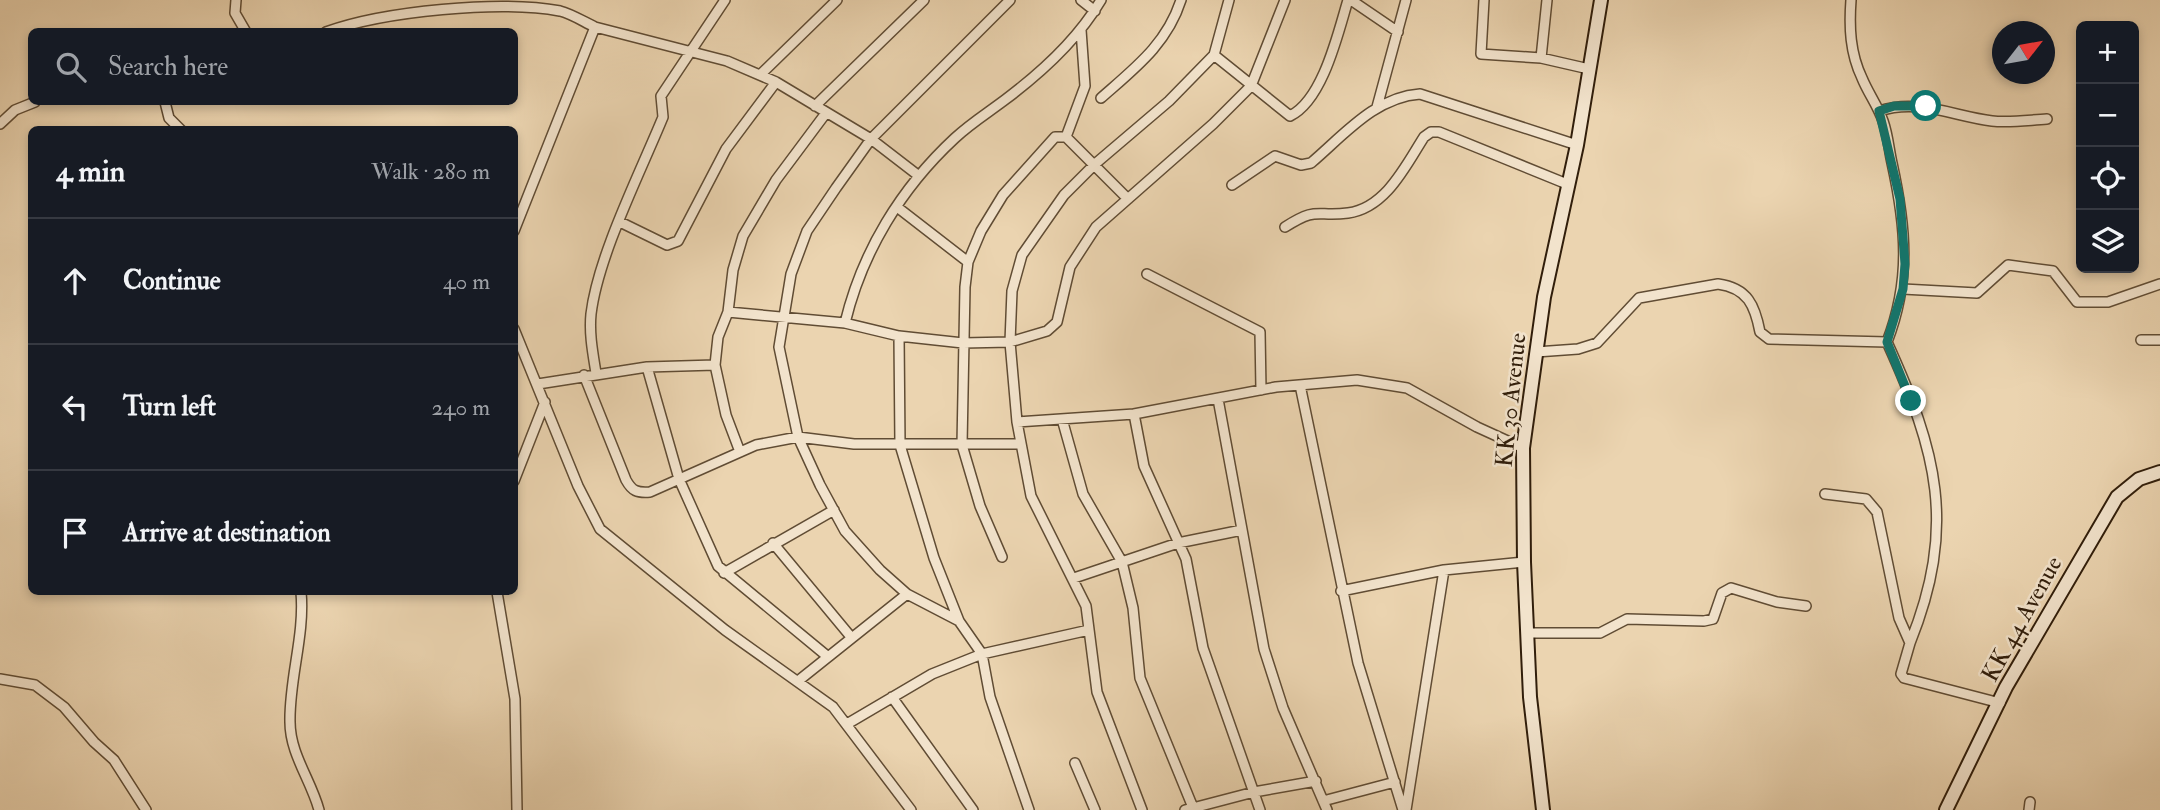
<!DOCTYPE html>
<html lang="en">
<head>
<meta charset="utf-8">
<style>
  :root { --surface:#171b24; --page:#20242c; --text:#f1f3f6; --muted:#9ea1a6; --line:#363941 }
  body { margin:0; font-family:"IM FELL Double Pica",serif; background:var(--page); color:var(--text) }
  .controls { position:absolute; right:21px; top:21px; display:grid; overflow:hidden; border-radius:10px; box-shadow:0 4px 10px #0003 }
  .controls button { width:63px; height:63px; display:grid; place-items:center; padding:0; border:0; border-bottom:2px solid var(--line); background:var(--surface); color:var(--text); font:35px sans-serif }
  .compass { position:absolute; left:1992px; top:21px; width:63px; height:63px; border-radius:50%; background:var(--surface); box-shadow:0 4px 10px #0003; rotate:59deg }
  .stop { position:absolute; width:21px; height:21px; margin:-16px; border:5px solid #0f766e; border-radius:50%; background:#fff }
  .stop.end { background:#0f766e; border-color:#fff; box-shadow:0 2px 7px #0008 }
  .list { margin:0; padding:0; list-style:none }
  h2 { display:flex; justify-content:space-between; align-items:center; height:91px; margin:0; padding:0 28px; font-size:30px }
  h2 small { font-size:23px; font-weight:400; color:var(--muted) }
  .list li { display:grid; grid-template-columns:46px 1fr auto; gap:21px; align-items:center; box-sizing:border-box; height:126px; padding:0 28px; border-top:2px solid var(--line) }
  .list b { display:block; font-size:26px; white-space:nowrap }
  .list em { font-size:23px; font-style:normal; color:var(--muted) }
  .icon { flex:none; width:38px; height:38px; fill:none; stroke:currentColor; stroke-width:2; stroke-linecap:round; stroke-linejoin:round }
  .map { position:relative; flex:none; width:2160px; height:810px; overflow:hidden }
  .search { position:absolute; background:var(--surface); box-shadow:0 4px 10px #0003; left:28px; top:28px; width:490px; height:77px; display:flex; align-items:center; gap:18px; box-sizing:border-box; padding:0 24px; border-radius:10px; color:var(--muted); font-size:26px }
  .panel { position:absolute; background:var(--surface); box-shadow:0 4px 10px #0003; left:28px; top:126px; width:490px; height:469px; border-radius:10px }
  .map>svg:first-child { display:block }
  .lines { fill:none; stroke-linecap:round; stroke-linejoin:round }
  .minor-casing { stroke:#604c34; stroke-width:12 }
  .secondary-casing { stroke:#311e0b; stroke-width:16 }
  .minor { stroke:#f2e3cc; stroke-width:9 }
  .secondary { stroke:#f2e3cc; stroke-width:12 }
  .route { stroke:#0f766e; stroke-width:9 }
  .labels { text-anchor:middle; dominant-baseline:central; stroke-width:5; stroke-linejoin:round; paint-order:stroke }
  .street-label { font-size:24px; fill:#311e0b; stroke:#f2e3cc }
</style>
</head>
<body>
<div class="map">
<svg width="2160" height="810" viewBox="0 0 2160 810">
  <rect width="100%" height="100%" fill="#ebd4b0"/>
  <filter id="stains"><feTurbulence type="fractalNoise" baseFrequency=".00286" numOctaves="4"/><feColorMatrix values="0 0 0 0 .2 0 0 0 0 .09 0 0 0 0 .02 0 0 0 .5 -.17"/></filter>
  <radialGradient id="worn" r=".72"><stop offset=".6" stop-color="#630" stop-opacity="0"/><stop offset="1" stop-color="#630" stop-opacity=".3"/></radialGradient>
  <g class="lines">
    <!-- minor casing -->
    <g class="minor-casing">
      <path id="minor" d="M236,0L235,13L246,32
        M1010,0L871,139L836,188L807,231L791,274L779,347L798,437L820,485L845,531L880,570L907,594L959,621L982,654L990,697L1029,810
        M1081,0L1095,11
        M1351,0L1398,32
        M1484,0L1481,54L1541,58L1589,69
        M1851,0C1849,27 1850,53 1862,78C1868,93 1878,106 1883,121C1888,135 1889,150 1892,163C1906,227 1911,280 1887,342
        M595,27L727,61L776,82L871,139L919,176
        M326,32C384,11 500,0 560,11C572,14 584,22 595,27L514,231
        M1214,55L1290,116C1323,100 1338,33 1348,0
        M1541,58L1547,0
        M760,75L837,0
        M1101,98C1135,68 1167,44 1181,0
        M165,102L169,118L181,130
        M815,106L924,0
        M1377,107L1406,0
        M1879,111C1918,98 1953,116 1992,121C2010,123 2029,120 2047,119
        M0,124L15,110L35,102
        M1066,137L1085,86L1081,30
        M1232,185L1275,156L1301,165L1311,163C1344,135 1375,97 1420,94L1577,145
        M897,207L968,262
        M620,222L667,245L678,241L726,149L776,82
        M1285,227C1318,206 1315,217 1348,213C1386,208 1406,165 1424,137L1431,132H1439L1567,184
        M1147,274L1260,332L1261,390
        M1903,289L1977,293L2008,265L2053,271L2077,302H2108L2160,284
        M728,312L845,323L899,336L963,343L1010,342L1047,331L1057,322L1070,267L1096,227L1213,124L1251,86L1285,0
        M845,323C862,252 901,188 955,138C971,123 989,112 1006,99C1042,72 1078,39 1101,0
        M514,329L578,486L600,529L725,630L833,707L911,810
        M899,336L900,445L934,558L959,621
        M2141,340H2160
        M1536,352L1578,349L1597,343L1639,298L1718,284C1748,288 1755,306 1760,332L1769,339L1887,342C1937,452 1957,526 1910,643
        M647,367L679,479L718,566L827,656
        M596,373C593,354 589,334 591,314C598,256 640,173 663,117L661,96L725,0
        M584,375L626,480C632,491 637,493 650,492L756,445L798,437L854,444H1020
        M538,384L647,367L715,365
        M1300,385L1358,663L1403,810
        M1218,399L1264,649L1283,708L1327,810
        M1134,414L1144,466L1186,559L1203,648L1260,810
        M1062,419L1083,494L1122,562L1133,608L1140,678L1194,810
        M1017,422L1134,414L1276,387L1357,380L1407,388L1477,427L1523,448
        M740,452L726,415L715,365L718,337L728,312L733,270L743,236L776,180L826,113
        M514,481L545,402
        M1825,494L1866,499L1877,512L1899,618L1910,643L1901,674L1904,678L2000,703
        M773,543L851,637
        M1002,557L980,506L962,445L965,287L968,262L981,231L1003,195L1055,137H1066L1128,199
        M724,573L834,510
        M1074,578L1178,543L1242,530
        M1341,591L1444,570L1524,562
        M301,592C305,635 289,679 290,722C290,754 311,780 319,810
        M497,592L515,699L517,810
        M1529,633H1600L1627,619L1704,621L1713,619L1722,593L1731,588L1777,602L1806,606
        M0,679L35,685L64,707L94,742L114,760L146,810
        M798,681L907,594
        M892,697L973,810
        M847,724L932,674L982,654L1089,630
        M1075,763L1095,810
        M1323,801L1395,782
        M1142,810L1097,692L1086,606L1031,496L1017,422L1010,342L1012,291L1022,255L1064,195L1095,164L1169,101L1214,55L1229,0
        M1185,810L1254,792L1316,781
        M1406,810L1444,570
        M2029,810L2030,802"/>
    </g>
    <!-- secondary casing -->
    <g class="secondary-casing">
      <path id="secondary" d="M1543,810L1530,697L1524,562L1523,448L1544,297L1577,145L1601,0
        M1946,810L2006,687L2117,497L2139,479L2160,472"/>
    </g>
    <!-- minor -->
    <use href="#minor" class="minor"/>
    <!-- secondary -->
    <use href="#secondary" class="secondary"/>
  </g>
  <g class="lines">
    <!-- route -->
    <path class="route" d="M1911,401L1887,342L1903,289L1905,264L1900,199L1879,111L1894,106H1926"/>
  </g>
  <g class="labels">
    <!-- street labels -->
    <g class="street-label">
      <text transform="translate(1511 400) rotate(-84)">KK 30 Avenue</text>
      <text transform="translate(2022 619) rotate(-61)">KK 44 Avenue</text>
    </g>
  </g>
  <rect width="100%" height="100%" filter="url(#stains)"/>
  <rect width="100%" height="100%" fill="url(#worn)"/>
</svg>
<div class="controls">
<button>+</button>
<button>−</button>
<button><svg class="icon" aria-label="locate" viewBox="0 0 24 24"><circle cx="12" cy="12" r="6"/><path d="M12 2v4M12 18v4M2 12h4M18 12h4"/></svg></button>
<button><svg class="icon" aria-label="layers" viewBox="0 0 24 24"><path d="M12 4l9 5-9 5-9-5zM3 14l9 5 9-5"/></svg></button>
</div>
<svg class="compass" viewBox="-18 -18 36 36"><path d="M0-13l5 13h-10z" fill="#e53935"/><path d="M0 13l5-13h-10z" fill="#9ea1a6"/></svg>
<div class="stop" style="left:1926px;top:106px"></div>
<div class="stop end" style="left:1911px;top:401px"></div>
<div class="search"><svg class="icon" aria-label="search" viewBox="0 0 24 24"><circle cx="10" cy="10" r="6"/><path d="M15 15l6 6"/></svg>Search here</div>
<section class="panel">
<h2>4 min<small>Walk · 280 m</small></h2>
<ul class="list">
<li><svg class="icon" aria-label="ahead" viewBox="0 0 24 24"><path d="M12 20V5M6 11l6-6 6 6"/></svg><div><b>Continue</b></div><em>40 m</em></li>
<li><svg class="icon" aria-label="left" viewBox="0 0 24 24"><path d="M17 20v-9H6M10 6l-5 5 5 5"/></svg><div><b>Turn left</b></div><em>240 m</em></li>
<li><svg class="icon" aria-label="arrive" viewBox="0 0 24 24"><path d="M6 21V4h12l-3 4 3 4H6"/></svg><div><b>Arrive at destination</b></div></li>
</ul>
</section>
</div>
</body>
</html>
